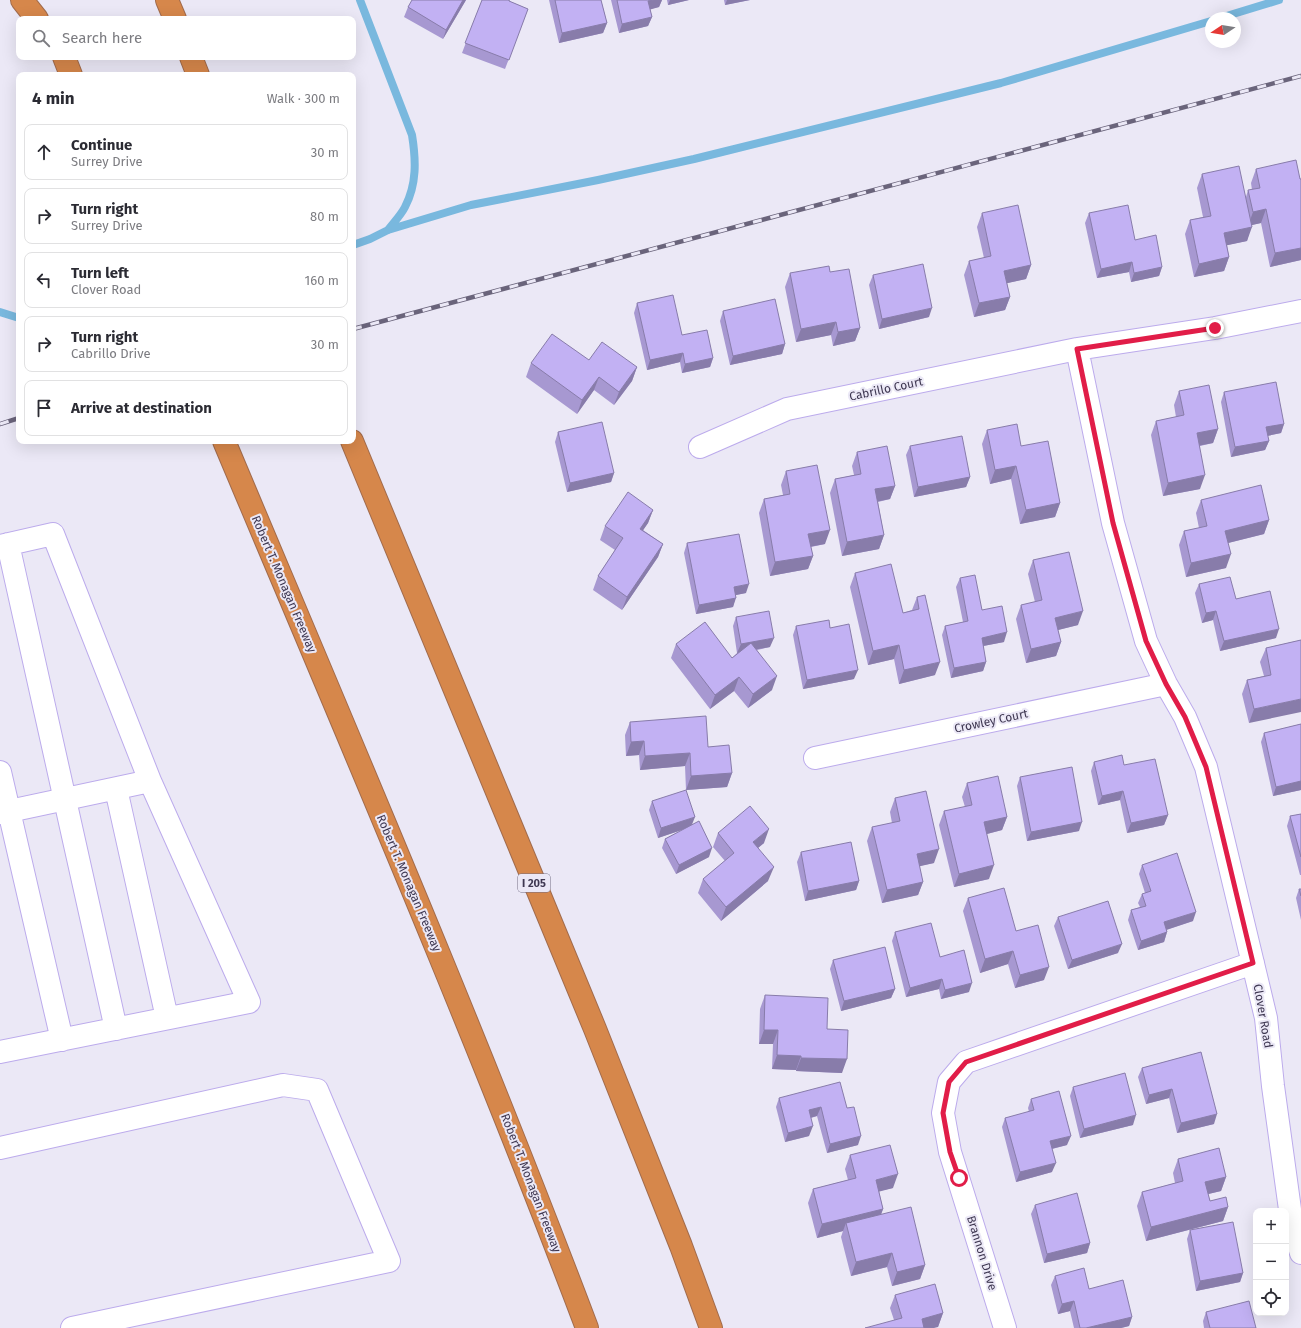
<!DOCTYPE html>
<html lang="en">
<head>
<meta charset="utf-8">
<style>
  :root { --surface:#fff; --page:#f7f7f7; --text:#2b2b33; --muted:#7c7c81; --line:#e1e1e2 }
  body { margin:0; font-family:"Fira Sans",sans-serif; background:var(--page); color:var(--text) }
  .controls { position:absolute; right:12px; bottom:12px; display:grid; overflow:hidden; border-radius:8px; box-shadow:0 4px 16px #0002 }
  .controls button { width:36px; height:36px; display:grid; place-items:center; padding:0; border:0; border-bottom:1px solid var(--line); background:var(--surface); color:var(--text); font:20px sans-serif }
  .compass { position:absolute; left:1205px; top:12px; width:36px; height:36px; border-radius:50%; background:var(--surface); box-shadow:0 4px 16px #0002; rotate:258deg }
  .stop { position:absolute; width:12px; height:12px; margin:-9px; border:3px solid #e11d48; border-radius:50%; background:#fff }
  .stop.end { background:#e11d48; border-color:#fff; box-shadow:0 1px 4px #0008 }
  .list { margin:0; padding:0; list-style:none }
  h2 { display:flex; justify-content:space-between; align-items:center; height:52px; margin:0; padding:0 16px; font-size:17px }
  h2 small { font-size:13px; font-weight:400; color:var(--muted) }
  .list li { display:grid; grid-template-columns:26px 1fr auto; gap:12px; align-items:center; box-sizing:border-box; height:56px; margin:0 8px 8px; padding:0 8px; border:1px solid var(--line); border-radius:8px }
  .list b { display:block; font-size:15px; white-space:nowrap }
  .list p { margin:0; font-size:13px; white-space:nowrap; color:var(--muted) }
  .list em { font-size:13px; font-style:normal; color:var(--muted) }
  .icon { flex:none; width:22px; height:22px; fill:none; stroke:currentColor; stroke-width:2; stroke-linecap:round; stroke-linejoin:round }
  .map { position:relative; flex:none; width:1301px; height:1328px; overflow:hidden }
  .search { position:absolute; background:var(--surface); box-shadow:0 4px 16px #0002; left:16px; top:16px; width:340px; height:44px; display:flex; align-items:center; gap:10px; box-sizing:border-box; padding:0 14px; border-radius:8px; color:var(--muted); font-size:15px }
  .panel { position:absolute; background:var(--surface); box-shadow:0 4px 16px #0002; left:16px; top:72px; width:340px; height:372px; border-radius:8px }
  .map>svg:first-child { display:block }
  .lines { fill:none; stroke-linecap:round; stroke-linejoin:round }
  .stream { stroke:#79b8de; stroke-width:8 }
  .minor-casing { stroke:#bcabec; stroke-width:24 }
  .highway-casing { stroke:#a16b4d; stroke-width:24 }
  .minor { stroke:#fff; stroke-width:22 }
  .highway { stroke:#d6874b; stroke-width:22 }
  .rail-casing { stroke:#6a647b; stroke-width:4.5 }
  .rail { stroke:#ebe8f6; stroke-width:3; stroke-dasharray:9; stroke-linecap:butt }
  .wall { fill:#a798d1 }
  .shaded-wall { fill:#887caa }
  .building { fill:#c2b1f3; stroke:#887caa }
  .route { stroke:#e11d48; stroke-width:5 }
  .labels { text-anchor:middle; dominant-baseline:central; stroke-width:4; stroke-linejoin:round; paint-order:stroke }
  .shield { fill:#ebe8f6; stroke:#726c82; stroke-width:1 }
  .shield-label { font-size:11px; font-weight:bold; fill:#3e3751 }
  .street-label { font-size:12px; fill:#3e3751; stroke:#ebe8f6 }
</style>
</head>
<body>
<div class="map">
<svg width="1301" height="1328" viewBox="0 0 1301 1328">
  <rect width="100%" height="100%" fill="#ebe8f6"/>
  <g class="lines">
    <!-- stream -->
    <path class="stream" d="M360,0L412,135C416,160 417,184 405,207C401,215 394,222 388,230
      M1220,18L1279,0
      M353,245L370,239L388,230L471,205L598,180L694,159L1001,83L1211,21
      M0,312L19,318"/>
    <!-- minor casing -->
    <g class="minor-casing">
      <path id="minor" d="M1077,349L1113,523L1146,641L1166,684L1185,717L1206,767L1266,1018L1273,1086L1292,1224L1301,1253
        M700,447L787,409L1077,349L1215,328L1301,311
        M8,544L116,1029
        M0,546L53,534L150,781
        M815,758L1166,684
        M0,772L62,1040
        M116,789L167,1018
        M0,813L150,781L249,1002L0,1052
        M0,1148L283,1085L317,1090L389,1261L72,1328
        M1005,1328L950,1152L943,1113L949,1082L966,1062L1253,963"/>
    </g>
    <!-- highway casing -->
    <g class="highway-casing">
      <path id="highway" d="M22,0L37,19
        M167,0L175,19
        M64,57L71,75
        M191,57L198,75
        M224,441C348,736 474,1029 587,1328
        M352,441L595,1029L681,1246L711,1328"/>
    </g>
    <!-- minor -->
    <use href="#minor" class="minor"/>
    <!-- highway -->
    <use href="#highway" class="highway"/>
    <!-- rail casing -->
    <g class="rail-casing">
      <path id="rail" d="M353,329L1301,76
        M0,424L19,418"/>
    </g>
    <!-- rail -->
    <use href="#rail" class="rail"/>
  </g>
  <!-- wall -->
  <path class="wall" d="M466,0L443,39L404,17L408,7Z
    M482,0H510L509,1L528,9L505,69L462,53Z
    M549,0H601L607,23L603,33L559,43Z
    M611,0H662L659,7L650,9L652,17L648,26L619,33Z
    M667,0H689L668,5Z
    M724,0H750L725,5Z
    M1256,169L1301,179V260L1270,267L1261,223L1251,225L1247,241L1227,245L1229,257L1224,271L1194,277L1185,234L1190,220L1203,217L1197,188L1202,174L1246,197L1248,190H1252L1251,183Z
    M982,213L1031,265L1026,279L1007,283L1010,297L1005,310L974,317L964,275L969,261L984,258L977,227Z
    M1089,213L1135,240L1162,267L1159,276L1131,282L1129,272L1097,278L1085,223Z
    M830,272L860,328L855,341L833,346L831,335L796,342L785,287L790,273Z
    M873,275L929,317L879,329L869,285Z
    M637,303L713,358L710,367L682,373L680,362L647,370L634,313Z
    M723,311L785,344L782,354L730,365L720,321Z
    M589,360L637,367L632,381L614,405L594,390L577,414L526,377L531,363Z
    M1179,391L1218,429L1213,443L1200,446V489L1163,496L1151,435L1156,421L1176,417L1174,405Z
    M1224,392L1284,424L1281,433L1267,436L1269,441L1265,450L1231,457L1221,402Z
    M987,430L1021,446L1060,503L1055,517L1020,524L1011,479L990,484L982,444Z
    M558,432L614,473L611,482L567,492L555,442Z
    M910,446L970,477L966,487L914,497L906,455Z
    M857,452L895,486L890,499L878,502L884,535L879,549L842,556L830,493L835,479L854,475L852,466Z
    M786,471L825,544L811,547L813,556L808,569L770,576L759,513L764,499L783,495L781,485Z
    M1201,500L1269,520L1264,534L1228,543L1226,568L1186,577L1179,545L1184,531L1199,528L1196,513Z
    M653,510L648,523L643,530L663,544L658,557L622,610L593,590L598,576L615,550L600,540L605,526Z
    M687,543L746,593L736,595L733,607L696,614L684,553Z
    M1033,560L1078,625L1058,630L1061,642L1056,656L1026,663L1016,619L1021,605L1035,602L1028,574Z
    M855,573L903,613L912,610L917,597L935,675L899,684L894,659L868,665L850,587Z
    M960,578L1004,642L983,646L986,662L983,671L951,678L942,635L945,626L963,622L956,587Z
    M1199,584L1236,599L1276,638L1220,651L1213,620L1202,623L1195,593Z
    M736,617L770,647L757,650L772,690L748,708L734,691L710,709L671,658L676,644L732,658L737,653L733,626Z
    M796,626L830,628L854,679L803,689L793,635Z
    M1301,640L1249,723L1242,694L1247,680L1264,676L1260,662L1266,648Z
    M630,722L708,747L732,773L727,787L686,790L685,766L640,770L639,755L626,756L625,735Z
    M1301,724V790L1273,796L1261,742L1264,733Z
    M1094,762L1124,765L1168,815L1164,825L1127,833L1120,800L1098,805L1091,771Z
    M1020,777L1079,831L1027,841L1017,786Z
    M967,783L1007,817L1002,830L987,834L989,879L954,887L939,825L944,811L965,807L962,797Z
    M895,798L934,863L919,866L923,882L918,895L882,903L867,841L872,827L892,823L890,812Z
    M652,801L692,825L709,857L676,874L662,848L665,839L684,829L658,838L649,810Z
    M1301,814V875H1300L1287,826L1290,816Z
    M718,833L764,843L758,848L768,881L721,921L698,893L703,879L725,861L713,847Z
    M801,852L859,881L856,890L805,901L797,862Z
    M1142,865L1193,921L1166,930L1167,932L1164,942L1138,950L1128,920L1131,910L1140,907L1138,903L1142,894L1145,893L1139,874Z
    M1299,889H1301V920L1296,898Z
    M968,898L1016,931L1044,980L1015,988L1008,964L980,973L963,911Z
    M1058,917L1118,953L1068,969L1054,926Z
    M895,932L940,957L969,992L941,999L939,989L906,997L892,941Z
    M833,960L895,989L891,998L841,1011L830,969Z
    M765,995L827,1029L842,1073L796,1071V1070L772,1069L773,1044H759L760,1009Z
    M1201,1052L1214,1124L1177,1133L1169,1098L1146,1104L1138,1077L1142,1068Z
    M1073,1087L1133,1125L1080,1138L1070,1096Z
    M779,1098L847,1108L858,1145L827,1153L817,1116L811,1118L809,1136L785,1142L776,1107Z
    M1031,1099L1067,1145L1052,1149V1172L1016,1182L1002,1127L1005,1118L1029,1112L1028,1108Z
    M850,1155L893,1188L879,1191L883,1209L881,1215L925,1265L920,1279L892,1286L887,1267L851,1276L841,1237L843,1231L817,1238L808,1203L813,1189L848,1180L845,1169Z
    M1178,1159L1226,1177L1221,1191L1208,1194L1210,1201L1228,1207L1223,1221L1146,1241L1137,1206L1142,1192L1175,1183L1173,1173Z
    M1035,1205L1090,1243L1087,1253L1044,1263L1031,1214Z
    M1190,1230L1243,1273L1240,1282L1196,1291L1187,1239Z
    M1055,1276L1089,1289L1132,1317L1129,1326L1121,1328H1074L1070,1311L1058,1314L1051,1285Z
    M895,1295L943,1313L938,1327L894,1320L890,1308Z
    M1206,1312L1256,1328H1204L1203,1321Z"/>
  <!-- shaded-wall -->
  <path class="shaded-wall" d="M463,0H466L443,39L446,30Z
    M654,0H662L659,7L645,11L648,1Z
    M670,0H689L668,5Z
    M727,0H750L725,5Z
    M652,17L648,26L619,33L622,24Z
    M607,23L603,33L559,43L562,33Z
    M1266,209L1261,223L1248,226L1253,212Z
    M1252,227L1247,241L1219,247L1224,233Z
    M1301,248V260L1270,267L1275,253Z
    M1229,257L1224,271L1194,277L1199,264Z
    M1132,262L1129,272L1097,278L1101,269Z
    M1031,265L1026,279L999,285L1004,271Z
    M1162,267L1159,276L1131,282L1134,273Z
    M1010,297L1005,310L974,317L979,303Z
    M932,308L929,317L879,329L882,319Z
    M836,322L831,335L796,342L801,329Z
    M860,328L855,341L833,346L838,332Z
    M785,344L782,354L730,365L733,356Z
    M683,353L680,362L647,370L650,360Z
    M713,358L710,367L682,373L685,364Z
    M637,367L632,381L614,405L619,392Z
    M599,377L594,390L577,414L582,400Z
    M1284,424L1281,433L1262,437L1266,427Z
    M1218,429L1213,443L1192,447L1197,433Z
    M1269,441L1265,450L1231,457L1235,447Z
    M1016,466L1011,479L990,484L995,470Z
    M614,473L611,482L567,492L570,483Z
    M1205,475L1200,489L1163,496L1168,483Z
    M970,477L966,487L914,497L918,487Z
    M895,486L890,499L870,503L875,489Z
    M1060,503L1055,517L1020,524L1026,510Z
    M653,510L648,523L635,542L640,529Z
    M1269,520L1264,534L1220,545L1225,531Z
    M830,530L825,544L803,548L808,534Z
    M884,535L879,549L842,556L847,542Z
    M663,544L658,557L622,610L627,597Z
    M1231,554L1226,568L1186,577L1191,563Z
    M813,556L808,569L770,576L775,562Z
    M749,584L746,593L731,596L734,587Z
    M736,598L733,607L696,614L699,605Z
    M1083,611L1078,625L1050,632L1055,618Z
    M1216,611L1213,620L1202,623L1206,613Z
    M1279,629L1276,638L1220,651L1224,641Z
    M1007,632L1004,642L978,647L982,638Z
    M774,638L770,647L737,653L741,644Z
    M1061,642L1056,656L1026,663L1031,649Z
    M899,645L894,659L868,665L873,651Z
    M940,662L935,675L899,684L904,670Z
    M986,662L983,671L951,678L954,668Z
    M858,670L854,679L803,689L807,680Z
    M777,676L772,690L748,708L753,694Z
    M739,677L734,691L710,709L715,695Z
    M1301,699V712L1249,723L1254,709Z
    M644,741L639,755L626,756L631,742Z
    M690,753L685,766L640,770L645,756Z
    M732,773L727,787L686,790L691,776Z
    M1301,781V790L1273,796L1276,787Z
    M1123,791L1120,800L1098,805L1102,796Z
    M1168,815L1164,825L1127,833L1131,823Z
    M695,817L691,827L658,838L661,828Z
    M1007,817L1002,830L979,836L984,822Z
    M1082,822L1079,831L1027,841L1031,832Z
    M769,829L764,843L748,856L753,842Z
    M712,848L709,857L676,874L679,865Z
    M939,849L934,863L912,868L917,854Z
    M994,865L989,879L954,887L959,874Z
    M774,867L768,881L721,921L726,907Z
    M859,881L856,890L805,901L808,891Z
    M923,882L918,895L882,903L887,890Z
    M1196,912L1193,921L1160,932L1164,922Z
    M1167,932L1164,942L1138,950L1141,941Z
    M1122,944L1118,953L1068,969L1072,960Z
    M1013,951L1008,964L980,973L985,959Z
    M1049,967L1044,980L1015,988L1020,975Z
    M942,979L939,989L906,997L910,988Z
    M972,983L969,992L941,999L945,990Z
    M895,989L891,998L841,1011L844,1001Z
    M764,1030H778L773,1044H759Z
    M777,1055L801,1056L796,1070L772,1069Z
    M801,1058L847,1059L842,1073L796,1071Z
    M1172,1089L1169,1098L1146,1104L1149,1095Z
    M821,1107L817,1116L805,1119L809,1110Z
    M1217,1114L1214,1124L1177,1133L1181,1123Z
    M1136,1115L1133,1125L1080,1138L1084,1129Z
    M813,1126L809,1136L785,1142L788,1133Z
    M861,1136L858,1145L827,1153L830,1144Z
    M1071,1136L1067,1145L1047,1150L1050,1141Z
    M1056,1163L1052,1172L1016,1182L1020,1172Z
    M898,1174L893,1188L870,1194L876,1180Z
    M1226,1177L1221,1191L1200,1196L1205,1182Z
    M1228,1207L1223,1221L1146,1241L1151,1227Z
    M883,1209L878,1222L846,1223L843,1231L817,1238L822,1224Z
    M1090,1243L1087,1253L1044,1263L1047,1254Z
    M892,1253L887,1267L851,1276L856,1262Z
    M925,1265L920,1279L892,1286L897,1272Z
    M1243,1273L1240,1282L1196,1291L1200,1281Z
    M1074,1301L1070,1311L1058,1314L1062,1304Z
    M943,1313L938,1327L934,1328H918L922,1319Z
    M1132,1317L1129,1326L1121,1328H1086Z"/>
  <!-- building -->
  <path class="building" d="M412,0H463L446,30L408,7Z
    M482,0H509V1L528,9L509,60L465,43Z
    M555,0H601L607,23L562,33Z
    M617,0H654L648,1L652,17L622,24Z
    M1296,160L1300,179H1301V248L1275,253L1266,209L1253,212L1248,190L1260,188L1256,169Z
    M1239,166L1252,227L1224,233L1229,257L1199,264L1190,220L1211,216L1202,174Z
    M1018,205L1031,265L1004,271L1010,297L979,303L969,261L991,256L982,213Z
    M1128,205L1135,240L1156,235L1162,267L1134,273L1132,262L1101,269L1089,213Z
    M923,264L932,308L882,319L873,275Z
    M829,266L830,272L849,269L860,328L838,332L836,322L801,329L790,273Z
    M673,295L682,335L707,330L713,358L685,364L683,353L650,360L637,303Z
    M775,299L785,344L733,356L723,311Z
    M552,334L589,360L602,342L637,367L619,392L599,377L582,400L531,363Z
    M1276,382L1284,424L1266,427L1269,441L1235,447L1224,392Z
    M1209,385L1218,429L1197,433L1205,475L1168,483L1156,421L1184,415L1179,391Z
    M602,422L614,473L570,483L558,432Z
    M1017,424L1021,446L1048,441L1060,503L1026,510L1016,466L995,470L987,430Z
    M962,436L970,477L918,487L910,446Z
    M887,446L895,486L875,489L884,535L847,542L835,479L861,474L857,452Z
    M817,465L830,530L808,534L813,556L775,562L764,499L790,494L786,471Z
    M1261,485L1269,520L1225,531L1231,554L1191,563L1184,531L1207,526L1201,500Z
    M628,492L653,510L640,529L663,544L627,597L598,576L623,538L605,526Z
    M739,534L749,584L734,587L736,598L699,605L687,543Z
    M1069,552L1083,611L1055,618L1061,642L1031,649L1021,605L1042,600L1033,560Z
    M891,564L903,613L919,609L917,597L925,595L940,662L904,670L899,645L873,651L855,573Z
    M975,575L982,610L1002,606L1007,632L982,638L986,662L954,668L945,626L968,621L960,578Z
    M1230,577L1236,599L1270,591L1279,629L1224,641L1216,611L1206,613L1199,584Z
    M769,611L774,638L741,644L736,617Z
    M829,620L830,628L849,624L858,670L807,680L796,626Z
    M705,622L732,658L751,643L777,676L753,694L739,677L715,695L676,644Z
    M1301,640V699L1254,709L1247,680L1271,675L1266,648Z
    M706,716L708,747L729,745L732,773L691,776L690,753L645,756L644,741L631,742L630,722Z
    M1301,724V781L1276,787L1264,733Z
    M1122,755L1124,765L1155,759L1168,815L1131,823L1123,791L1102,796L1094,762Z
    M1072,767L1082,822L1031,832L1020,777Z
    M998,776L1007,817L984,822L994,865L959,874L944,811L972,805L967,783Z
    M686,790L695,817L661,828L652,801Z
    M926,791L939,849L917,854L923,882L887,890L872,827L900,821L895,798Z
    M750,806L769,829L753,842L774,867L726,907L703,879L734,853L718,833Z
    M1301,814V857L1290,816Z
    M699,821L712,848L679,865L665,839Z
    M851,842L859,881L808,891L801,852Z
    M1177,853L1196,912L1164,922L1167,932L1141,941L1131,910L1146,906L1142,894L1151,891L1142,865Z
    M1004,888L1016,931L1038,925L1049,967L1020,975L1013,951L985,959L968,898Z
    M1299,889H1301V896Z
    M1108,901L1122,944L1072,960L1058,917Z
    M931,923L940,957L964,950L972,983L945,990L942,979L910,988L895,932Z
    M885,947L895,989L844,1001L833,960Z
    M765,995L828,998L827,1029L848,1030L847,1059L801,1058V1056L777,1055L778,1030H764Z
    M1201,1052L1217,1114L1181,1123L1172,1089L1149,1095L1142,1068Z
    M1125,1073L1136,1115L1084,1129L1073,1087Z
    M840,1082L847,1108L854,1107L861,1136L830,1144L821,1107L809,1110L813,1126L788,1133L779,1098Z
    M1059,1091L1071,1136L1050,1141L1056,1163L1020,1172L1005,1118L1034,1110L1031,1099Z
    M890,1145L898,1174L876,1180L883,1209L822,1224L813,1189L856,1178L850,1155Z
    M1219,1148L1226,1177L1205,1182L1210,1201L1226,1197L1228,1207L1151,1227L1142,1192L1183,1181L1178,1159Z
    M1077,1193L1090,1243L1047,1254L1035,1205Z
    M911,1207L925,1265L897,1272L892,1253L856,1262L846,1223Z
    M1233,1222L1243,1273L1200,1281L1190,1230Z
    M1084,1268L1089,1289L1123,1280L1132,1317L1086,1328H1080L1074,1301L1062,1304L1055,1276Z
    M935,1284L943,1313L922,1319L924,1328H865L902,1318L895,1295Z
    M1249,1301L1256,1328H1210L1206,1312Z"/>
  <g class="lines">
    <!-- route -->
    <path class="route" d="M959,1178L950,1152L943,1113L949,1082L966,1062L1253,963L1206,767L1185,717L1166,684L1146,641L1113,523L1077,349L1215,328"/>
  </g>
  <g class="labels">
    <!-- shield labels -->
    <rect class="shield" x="518" y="874" width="32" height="18" rx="3"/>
    <g class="shield-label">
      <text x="534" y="883">I 205</text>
    </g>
    <!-- street labels -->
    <g class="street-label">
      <text transform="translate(886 389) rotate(-12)">Cabrillo Court</text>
      <text transform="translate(284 584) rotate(67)">Robert T. Monagan Freeway</text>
      <text transform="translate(991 721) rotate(-12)">Crowley Court</text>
      <text transform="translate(409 883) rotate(67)">Robert T. Monagan Freeway</text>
      <text transform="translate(1263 1016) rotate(80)">Clover Road</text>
      <text transform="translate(531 1183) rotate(69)">Robert T. Monagan Freeway</text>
      <text transform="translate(982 1253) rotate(73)">Brannon Drive</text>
    </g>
  </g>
</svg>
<div class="controls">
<button>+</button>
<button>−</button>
<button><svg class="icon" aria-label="locate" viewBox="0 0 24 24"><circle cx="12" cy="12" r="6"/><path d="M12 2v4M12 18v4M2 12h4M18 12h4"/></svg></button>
</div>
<svg class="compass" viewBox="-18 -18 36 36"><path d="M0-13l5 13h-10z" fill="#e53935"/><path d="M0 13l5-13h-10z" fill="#7c7c81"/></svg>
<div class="stop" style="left:959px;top:1178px"></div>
<div class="stop end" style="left:1215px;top:328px"></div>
<div class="search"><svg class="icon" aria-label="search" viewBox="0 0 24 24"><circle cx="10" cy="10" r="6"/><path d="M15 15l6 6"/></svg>Search here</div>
<section class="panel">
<h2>4 min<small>Walk · 300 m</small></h2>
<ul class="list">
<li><svg class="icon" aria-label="ahead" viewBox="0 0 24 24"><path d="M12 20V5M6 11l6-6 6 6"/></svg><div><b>Continue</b><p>Surrey Drive</p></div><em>30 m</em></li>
<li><svg class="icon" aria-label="right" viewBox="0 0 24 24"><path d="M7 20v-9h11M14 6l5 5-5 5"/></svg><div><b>Turn right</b><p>Surrey Drive</p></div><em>80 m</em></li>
<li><svg class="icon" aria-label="left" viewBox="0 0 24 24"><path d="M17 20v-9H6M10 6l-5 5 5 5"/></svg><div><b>Turn left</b><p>Clover Road</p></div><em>160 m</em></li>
<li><svg class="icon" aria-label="right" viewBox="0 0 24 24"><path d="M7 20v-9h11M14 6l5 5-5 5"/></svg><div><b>Turn right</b><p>Cabrillo Drive</p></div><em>30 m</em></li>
<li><svg class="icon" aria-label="arrive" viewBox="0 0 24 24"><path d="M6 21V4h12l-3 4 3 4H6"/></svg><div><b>Arrive at destination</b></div></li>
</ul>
</section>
</div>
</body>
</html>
